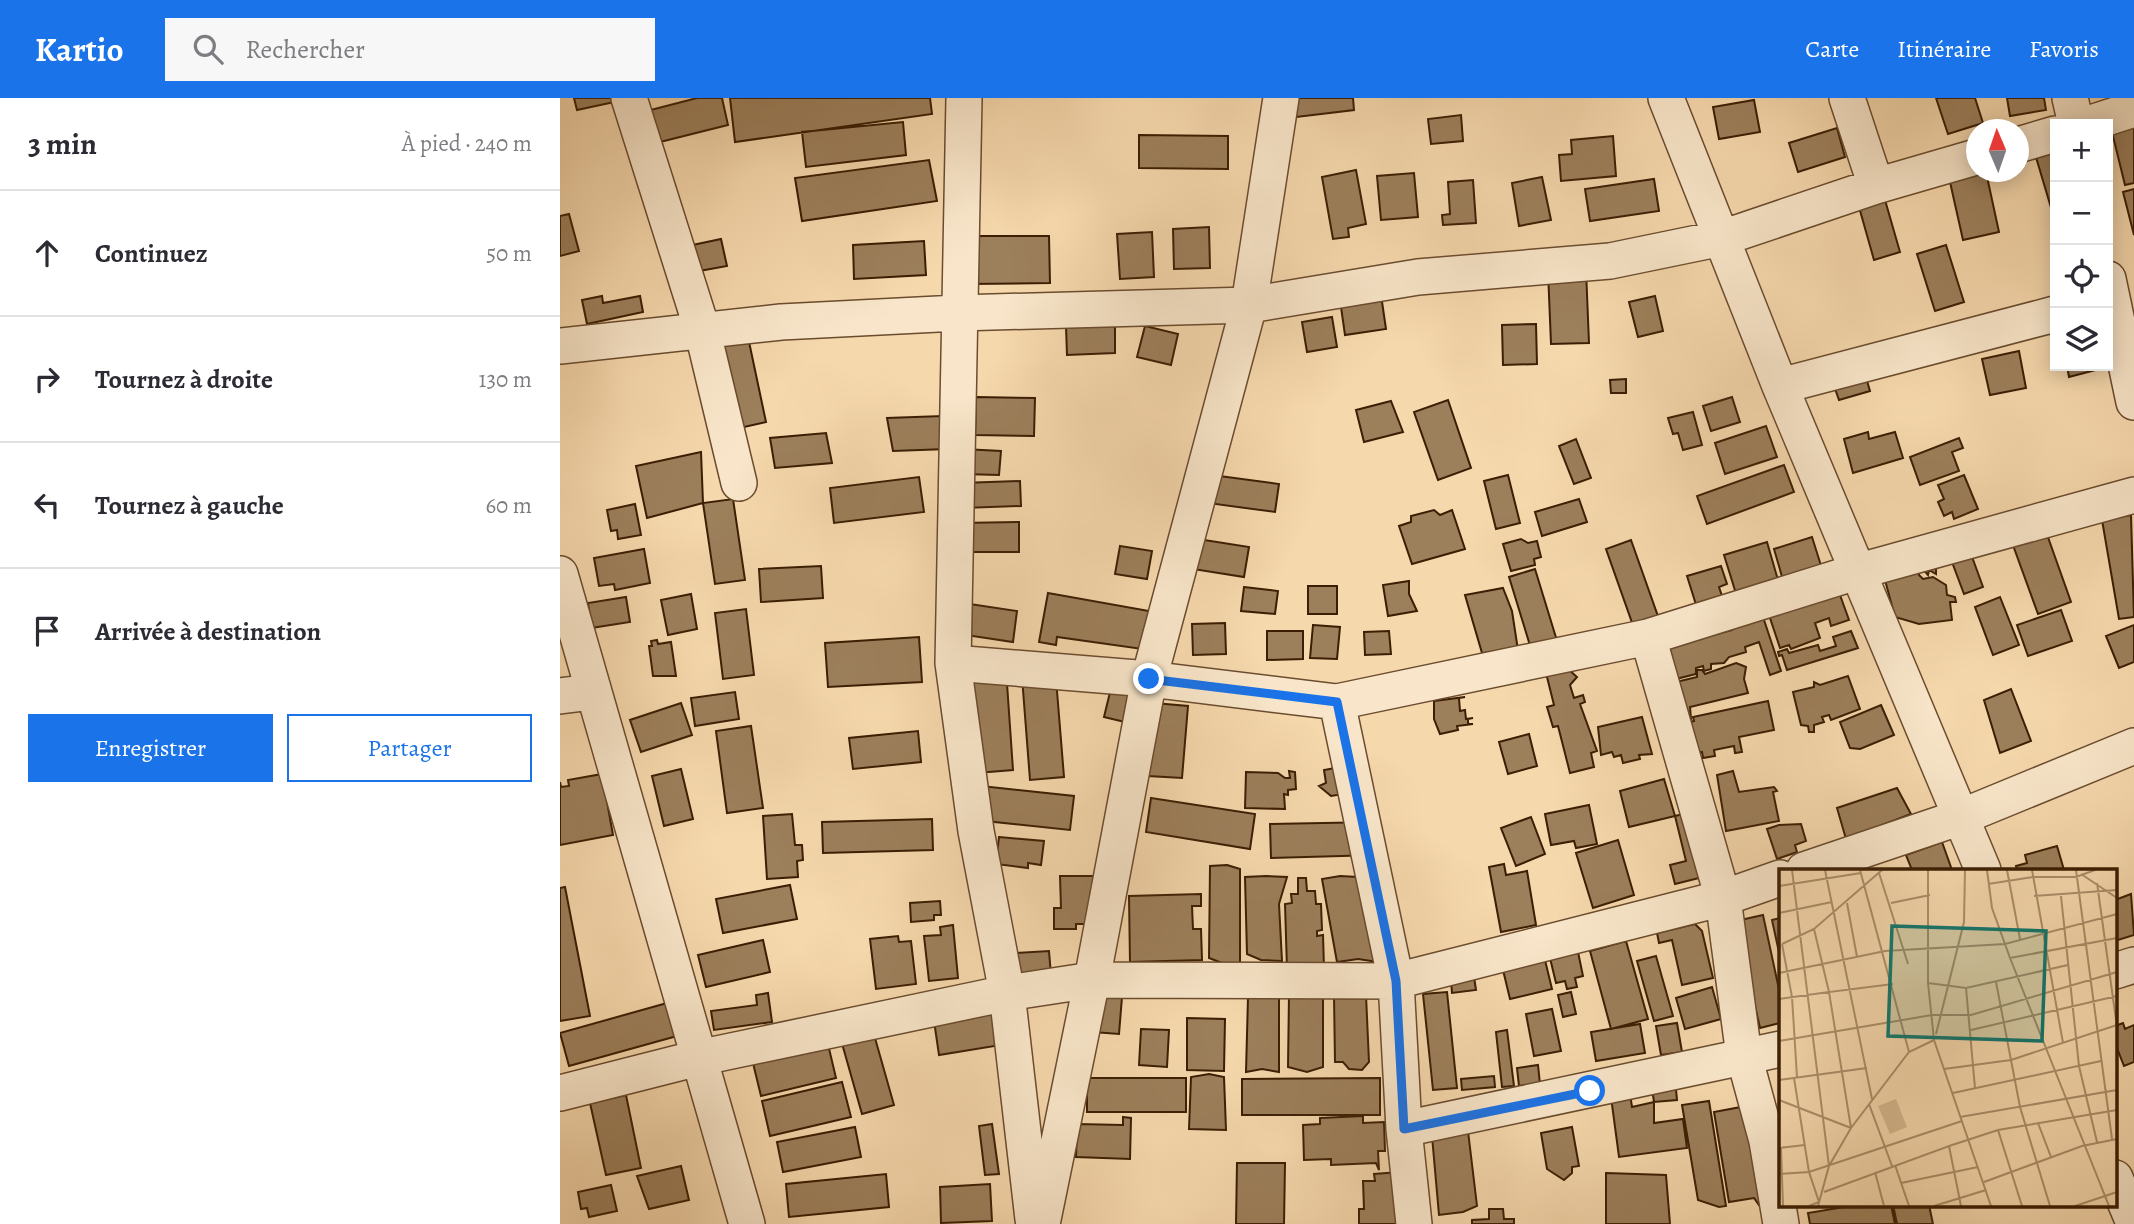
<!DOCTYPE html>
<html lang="fr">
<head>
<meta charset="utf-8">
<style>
  :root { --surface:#fff; --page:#f7f7f7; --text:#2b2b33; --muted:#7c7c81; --line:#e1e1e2; --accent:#1a73e8 }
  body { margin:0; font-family:Alegreya,serif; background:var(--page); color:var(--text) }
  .controls { position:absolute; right:21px; top:21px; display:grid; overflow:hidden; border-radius:0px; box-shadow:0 4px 18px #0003 }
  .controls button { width:63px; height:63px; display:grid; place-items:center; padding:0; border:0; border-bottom:2px solid var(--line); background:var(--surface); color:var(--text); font:35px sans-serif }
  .compass { position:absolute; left:1406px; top:21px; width:63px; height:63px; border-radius:50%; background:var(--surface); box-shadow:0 4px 18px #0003; rotate:358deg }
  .stop { position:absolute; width:21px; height:21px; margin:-16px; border:5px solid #1a73e8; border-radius:50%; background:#fff }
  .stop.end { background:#1a73e8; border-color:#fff; box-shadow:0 2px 7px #0008 }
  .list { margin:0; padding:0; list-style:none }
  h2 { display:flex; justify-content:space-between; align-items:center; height:91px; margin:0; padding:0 28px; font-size:30px }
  h2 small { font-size:23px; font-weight:400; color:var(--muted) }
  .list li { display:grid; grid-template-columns:46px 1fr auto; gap:21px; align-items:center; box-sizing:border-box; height:126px; padding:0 28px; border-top:2px solid var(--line) }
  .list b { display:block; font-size:26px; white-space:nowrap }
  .list em { font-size:23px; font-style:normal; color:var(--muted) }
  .actions { display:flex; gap:14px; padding:21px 28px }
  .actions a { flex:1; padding:16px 0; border:2px solid var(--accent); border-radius:0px; text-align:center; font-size:24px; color:var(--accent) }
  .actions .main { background:var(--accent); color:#fff }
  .icon { flex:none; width:38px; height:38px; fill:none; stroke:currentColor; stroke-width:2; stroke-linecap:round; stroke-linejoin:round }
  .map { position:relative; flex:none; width:1574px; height:1126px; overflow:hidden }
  header { display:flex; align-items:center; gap:42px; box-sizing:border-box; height:98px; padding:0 35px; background:var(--accent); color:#fff }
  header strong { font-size:33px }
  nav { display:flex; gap:38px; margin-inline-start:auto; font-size:24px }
  .search { width:490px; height:63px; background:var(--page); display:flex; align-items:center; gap:18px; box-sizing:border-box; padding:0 24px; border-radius:0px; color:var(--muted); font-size:26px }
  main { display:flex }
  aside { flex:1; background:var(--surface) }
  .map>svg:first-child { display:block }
  .building { fill:#9c7f5b; stroke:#3b1e03; stroke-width:2 }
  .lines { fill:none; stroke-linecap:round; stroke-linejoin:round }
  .minor-casing { stroke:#6a4c2e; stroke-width:38 }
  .minor { stroke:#f9e6ca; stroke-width:35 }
  .route { stroke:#1a73e8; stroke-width:9 }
  .inset-road { fill:none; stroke:#ab8e69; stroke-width:2 }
  .view { fill:#0f766e; fill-opacity:0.15; stroke:#0f766e; stroke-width:3.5 }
  .inset-edge { fill:none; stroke:#3b1e03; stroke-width:3.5 }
</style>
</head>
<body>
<header>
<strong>Kartio</strong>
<div class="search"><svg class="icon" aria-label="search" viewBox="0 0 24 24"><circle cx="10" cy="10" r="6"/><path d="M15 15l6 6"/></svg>Rechercher</div>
<nav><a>Carte</a><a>Itinéraire</a><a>Favoris</a></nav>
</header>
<main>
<aside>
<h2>3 min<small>À pied · 240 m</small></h2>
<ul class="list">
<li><svg class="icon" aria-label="ahead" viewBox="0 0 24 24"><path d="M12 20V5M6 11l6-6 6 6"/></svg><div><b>Continuez</b></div><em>50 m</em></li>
<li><svg class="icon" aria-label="right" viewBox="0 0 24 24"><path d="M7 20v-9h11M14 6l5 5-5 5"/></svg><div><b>Tournez à droite</b></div><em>130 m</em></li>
<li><svg class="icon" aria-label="left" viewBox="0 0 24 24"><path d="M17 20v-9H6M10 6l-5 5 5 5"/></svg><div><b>Tournez à gauche</b></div><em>60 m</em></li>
<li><svg class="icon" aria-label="arrive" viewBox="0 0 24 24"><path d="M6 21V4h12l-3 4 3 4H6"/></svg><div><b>Arrivée à destination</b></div></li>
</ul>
<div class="actions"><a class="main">Enregistrer</a><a>Partager</a></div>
</aside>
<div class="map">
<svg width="1574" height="1126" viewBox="0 0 1574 1126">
  <rect width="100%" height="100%" fill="#f6d8ad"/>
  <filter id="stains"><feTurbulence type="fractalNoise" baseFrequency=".00286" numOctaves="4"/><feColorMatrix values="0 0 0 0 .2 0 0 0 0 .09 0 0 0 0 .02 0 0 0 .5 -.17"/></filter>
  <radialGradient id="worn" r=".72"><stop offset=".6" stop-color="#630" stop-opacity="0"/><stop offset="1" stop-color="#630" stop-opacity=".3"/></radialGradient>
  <!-- building -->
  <path class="building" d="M14,0H58L59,3L17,12Z
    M137,0H162L168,27L92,46L83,14Z
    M170,0H370L372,16L175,44Z
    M718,0H793L794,12L720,21Z
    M1376,0H1415L1423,25L1388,36Z
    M1447,0H1484L1486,12L1450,18Z
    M1194,2L1200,34L1159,41L1153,9Z
    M901,17L903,43L871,46L868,21Z
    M343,24L346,57L246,69L242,34Z
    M1574,25V85L1565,87L1551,30Z
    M1277,30L1285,59L1238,74L1229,45Z
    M579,37L668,38V71L579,70Z
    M1053,38L1056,78L1001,83L999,57L1012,56L1011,42Z
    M1495,42V112L1492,113L1473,49Z
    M369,62L377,103L242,123L235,80Z
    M796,72L806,126L788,130L789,139L773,141L762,79Z
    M1426,74L1439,134L1403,142L1390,84Z
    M854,75L858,119L821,122L817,78Z
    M982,79L991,122L959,128L952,85Z
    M1094,81L1099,113L1030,123L1025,91Z
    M913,82L916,125L883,127L882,117L890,116L888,84Z
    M1574,91V137L1563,94Z
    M1323,95L1340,154L1314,162L1297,102Z
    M9,116L19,153L0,158V118Z
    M649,129L650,170L614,171L613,131Z
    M592,134L594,179L560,181L557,136Z
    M407,138H489L490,185L408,186Z
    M161,141L167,168L128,175L123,149Z
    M364,143L366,177L294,181L293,147Z
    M1386,147L1404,204L1375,213L1357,156Z
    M1026,171L1029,245L991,246L988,173Z
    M820,190L826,231L785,237L779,195Z
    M42,198L43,205L80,198L83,214L27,226L22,202Z
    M1095,198L1103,233L1078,239L1069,204Z
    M772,219L777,249L747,254L742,224Z
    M976,226L977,266L943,267L942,227Z
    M555,228V255L507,257L506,229Z
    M585,228L618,236L611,267L577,259Z
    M188,239L206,324L175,331L156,246Z
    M1459,253L1466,290L1430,297L1422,261Z
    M1507,268H1546L1547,269L1509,279Z
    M1305,276L1310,293L1279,302L1273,285Z
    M1066,281V295H1051L1050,282Z
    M416,299L475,300L474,338L415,337Z
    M1172,299L1180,324L1151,333L1143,308Z
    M888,302L911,370L878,382L854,314Z
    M831,303L843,334L804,344L796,312Z
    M1133,314L1142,347L1123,352L1118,335L1113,336L1108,320Z
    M383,318L387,351L333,353L327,320Z
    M1206,328L1217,359L1165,376L1155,345Z
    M1308,334L1309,341L1335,334L1343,360L1293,375L1284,341Z
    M266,335L272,365L215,370L210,340Z
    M1399,340L1403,350L1392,354L1399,373L1360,387L1350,359Z
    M1016,341L1031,380L1014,386L999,348Z
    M403,351L441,353L439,377L402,376Z
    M141,354L143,405L87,420L76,368Z
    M1224,367L1234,394L1147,426L1137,398Z
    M652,377L719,386L715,414L648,405Z
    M948,377L960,425L936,431L924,383Z
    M1404,377L1418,411L1394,421L1392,414L1384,418L1378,404L1384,401L1378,387Z
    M359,379L364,414L274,425L270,390Z
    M460,383L461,408L403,410L402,385Z
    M173,401L185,482L155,486L143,405Z
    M1019,401L1027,424L982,438L975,414Z
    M75,406L81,437L58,441L57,432L51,433L47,412Z
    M874,412L880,417L892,412L905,451L852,466L839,428L851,424V418Z
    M1571,417L1574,519L1559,521L1542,422Z
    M459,424V454H400V425Z
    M1484,428L1511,504L1478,516L1450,439Z
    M1252,439L1264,477L1225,489L1214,451Z
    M638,441L689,449L684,479L633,471Z
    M961,441L968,445L977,443L981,459L974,461L975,467L951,473L943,446Z
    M1071,442L1100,524L1075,533L1046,451Z
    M1207,444L1220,489L1178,502L1164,457Z
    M560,448L592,453L587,481L555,476Z
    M84,451L90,485L55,492L54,486L39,488L34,460Z
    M1411,456L1423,489L1404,496L1392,464Z
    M261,468L263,500L201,504L199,471Z
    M1161,468L1167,486L1159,489L1164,504L1138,513L1127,478Z
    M1376,469V476L1369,472L1368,477L1363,471L1359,472V477L1363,481L1373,479L1386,487L1387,497L1395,499L1396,504H1390L1392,522L1359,526L1335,519L1322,471Z
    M975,471L998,546L972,554L949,479Z
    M849,483V496L857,513L828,518L823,487Z
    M1276,486L1289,522L1271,528L1269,520L1255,525L1260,540L1231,551L1229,547L1220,550L1209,517Z
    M748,488H777V516H748Z
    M684,489L718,493L715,516L681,513Z
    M943,490L952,513L958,552L922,555L905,497Z
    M488,495L589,513L582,551L497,539L496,547L479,544Z
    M131,496L137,531L108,537L101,502Z
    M66,499L70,524L31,530L28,505Z
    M1440,499L1459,547L1433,557L1415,509Z
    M403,505L457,513L453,544L399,536Z
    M186,511L194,577L163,581L155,515Z
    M1501,512L1512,543L1468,558L1457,527Z
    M1203,519L1221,573L1210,577L1199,544L1185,549L1186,554L1169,559L1164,565L1151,566V571L1144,573L1143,568L1136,570V576L1116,581L1099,551L1147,533L1149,538L1172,532L1171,526Z
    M665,525L666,556L633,557L632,526Z
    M753,527L780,529L777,561L750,560Z
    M1574,527V564L1559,570L1546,538Z
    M707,533H743V561L707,562Z
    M829,533L831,556L805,557L804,534Z
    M1291,533L1298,550L1227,572L1222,557L1219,558L1218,554L1227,551L1229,555L1258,547L1260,553L1276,548L1273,539Z
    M359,539L362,584L268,589L265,545Z
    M97,542L98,546L111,544L116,578H93L89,548H92L91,543Z
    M1176,565L1186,569L1184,581L1188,595L1130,609L1131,621L1125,625L1116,584L1137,579V572H1142L1145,576Z
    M1007,570L1017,579L1010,587L1014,600L1023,597L1025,604L1020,606L1037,653L1031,655L1034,669L1010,675L998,628L993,629L987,609L994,607L986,575Z
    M446,571L453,672L417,675L411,574Z
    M1288,578L1300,611L1271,622L1269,617L1262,619L1264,624L1254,627V634H1249L1248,628L1241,627L1233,594L1254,589V584L1260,587Z
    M462,579L496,581L504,679L470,682Z
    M552,586L581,593L573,626L544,619Z
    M1451,591L1471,643L1440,655L1424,602Z
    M175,594L179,621L135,628L131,600Z
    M905,599L899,600L900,613L905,612L906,621L913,620L908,621V626H913L897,628L898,632L880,636L874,621V603Z
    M1208,603L1214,632L1179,639L1182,654L1175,655L1174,648L1154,652L1155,658L1143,660L1142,654L1133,656L1122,626L1134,623L1133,619Z
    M121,605L132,637L81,654L70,622Z
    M594,605L628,608L622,680L588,678Z
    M1321,607L1334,637L1300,651L1290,650L1280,624Z
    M1082,619L1092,656L1079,657L1080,661L1063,665L1061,657L1054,659L1052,654L1041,657L1038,629Z
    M191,628L203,710L167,715L156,633Z
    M358,633L361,664L293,671L289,640Z
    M969,636L977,668L948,676L939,644Z
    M786,668L790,695L771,698L759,688L766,685L764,672Z
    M121,671L133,721L104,728L92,678Z
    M729,673L735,674L736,691L728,692V697L724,696L725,711L685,710L686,674L718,675L725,680H730Z
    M1173,673L1179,694L1214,689L1217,693L1213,694L1219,723L1166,733L1157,677Z
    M42,676L53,737L0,747V684L1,689L9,688L8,682Z
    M1104,681L1115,718L1069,729L1060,693Z
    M421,688L514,698L510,732L416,722Z
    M1337,690L1351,716L1286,741L1277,710Z
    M591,700L695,716L690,751L586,734Z
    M1029,707L1037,746L1016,750L1014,743L991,747L985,716Z
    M1131,714L1147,778L1115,786L1110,767L1126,763L1115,718Z
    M232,716L235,747H242L243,762L237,763L238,779L207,781L203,718Z
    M971,719L985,756L956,768L941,730Z
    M372,721L373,752L263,755L262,724Z
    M816,724L817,757L711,760L710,726Z
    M1241,726L1246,743L1235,747L1237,754L1217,761L1207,731L1219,727Z
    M439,739L484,743L481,767L468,765V770L436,766Z
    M1058,742L1074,797L1033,810L1016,755Z
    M1382,744L1392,772H1352L1346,757Z
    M1497,748L1504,772H1457L1456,768L1467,765L1465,757Z
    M944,766L946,777L967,773L976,827L941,834L929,769Z
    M667,767L680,771V865H662L649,860L650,768Z
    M500,778H539V795H530V826H516V831H494V810H501Z
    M706,778L727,779L719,806L722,863L701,862L687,856L685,779Z
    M780,778L798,779L818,864L798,861L777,864L762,781Z
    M738,780H746L747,793H755L756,806H761L762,832L757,833V838L763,837L764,870L727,871L725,806L732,805L731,796H738Z
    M230,787L237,821L163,835L156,801Z
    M5,789L30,918L0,923V790Z
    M641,796V808H632L633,831H641L642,862L570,864L569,798Z
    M1571,796L1574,837L1555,843V802Z
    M380,803L381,817H374V822L351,824L350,805Z
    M1203,817L1220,896V925L1200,930L1176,823Z
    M1220,820V859L1212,822Z
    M1135,826L1142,833L1153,880L1122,887L1112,842L1099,845L1097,835Z
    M393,827L398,880L369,883L364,838L381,837L380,829Z
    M338,838L339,844L351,843L356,886L316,891L310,841Z
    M203,842L210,874L146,889L138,857Z
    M1066,843L1088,921L1051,931L1030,853Z
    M489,853L491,877L456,879L454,855Z
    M1018,854L1023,878L1015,880L1017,889L1007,891L1005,883L996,885L990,860Z
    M1096,858L1113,918L1094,923L1077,863Z
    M985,862L992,891L950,901L943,872Z
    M914,879L916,892L892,895L891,882Z
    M1152,889L1161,921L1125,931L1116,900Z
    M887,894L897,990L873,992L863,896Z
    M1011,894L1016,916L1003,919L998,897Z
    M208,895L212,924L154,932L151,913L197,907L196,897Z
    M537,896L562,899L559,936L533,934Z
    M729,897H763V969L747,974L728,969Z
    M806,897L809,964L802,972L789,971L783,964H775L774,898Z
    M688,899H719V974L702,971L686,974Z
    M107,905L117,938L9,968L0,935Z
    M447,905V946L379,957L373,916Z
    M992,911L1001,953L974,958L966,916Z
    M627,920L665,921L664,973L627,972Z
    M1117,925L1122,954L1101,957L1096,928Z
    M1563,925L1565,931L1574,927V964L1564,968L1555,945V928Z
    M1080,926L1085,955L1036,963L1031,934Z
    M581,931L609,932L607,969L579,967Z
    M947,932L954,988L942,989L936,934Z
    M313,933L334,1007L302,1016L281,942Z
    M267,942L276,980L201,998L192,961Z
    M978,967L980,986L959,988L957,970Z
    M649,976L664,979L666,1032L629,1031L631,979Z
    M934,978L935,989L902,992L901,981Z
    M527,980H626V1014H527Z
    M820,980V1017H682V981Z
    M1115,981L1117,1002L1094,1004L1091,984Z
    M282,984L291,1019L210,1038L202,1003Z
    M1070,996L1072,1009L1094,1004V1025L1123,1021L1127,1050L1059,1059L1051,999Z
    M66,997L81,1070L46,1077L30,1005Z
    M1149,1003L1166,1108L1159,1109L1138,1102L1122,1007Z
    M1181,1009L1207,1105L1199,1107L1194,1100L1169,1104L1154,1014Z
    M803,1018V1025L824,1024L825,1053H818L819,1072L816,1065L771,1067V1061L744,1062L743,1027L760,1026V1020Z
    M563,1019L571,1020L570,1061L516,1059L517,1026L563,1027Z
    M432,1026L439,1076L425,1077L419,1028Z
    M295,1029L301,1059L223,1074L217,1044Z
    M1012,1029L1019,1068L1012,1069V1075L1004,1082L987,1071L981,1035Z
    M908,1033L917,1108L903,1114L879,1117L872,1038Z
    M677,1065H725L724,1126H676Z
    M121,1068L129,1102L89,1111L77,1078Z
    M840,1074L843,1126H799V1111H804L803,1083H815L814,1076Z
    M1046,1075L1106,1077L1110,1126H1046Z
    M326,1076L329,1109L229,1119L226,1086Z
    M430,1086L432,1123L381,1125L380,1089Z
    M51,1087L57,1113L29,1119L27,1110L21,1111L18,1094Z
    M1296,1107H1331L1335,1126H1250L1248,1115Z
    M1333,1107H1369L1373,1126H1337Z
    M929,1111H943L944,1121H954V1126H912V1122L929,1121Z"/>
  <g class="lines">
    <!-- minor casing -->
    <g class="minor-casing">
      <path id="minor" d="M69,0L142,231L179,385
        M404,0L393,565L416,733L447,895L473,1121
        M1106,0L1220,288L1423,772
        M1287,0L1316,88
        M1510,0L1516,26
        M1528,26L1574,11
        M1458,47L1495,36
        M1548,181L1574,304
        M0,248L221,224L398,215L689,207L858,179L1050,163L1162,140L1316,88L1416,59
        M1220,288L1495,216
        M0,476L187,1126
        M1088,539L1163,800L1184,958L1207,1043L1221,1126
        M393,565L589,581L777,604L1088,539L1296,474L1574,397
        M0,598L32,594
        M777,604L836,883L844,1031L854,1126
        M1244,772L1401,719L1574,648
        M1555,873L1574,867
        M0,995L138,960L447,895L532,882L836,883L1163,800L1220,780
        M844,1031L1220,951
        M1555,1080L1574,1125
        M482,1126L532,882L589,581L689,207L721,0"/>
    </g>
    <!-- minor -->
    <use href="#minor" class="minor"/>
  </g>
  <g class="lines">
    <!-- route -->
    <path class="route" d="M589,581L777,604L836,883L844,1031L1030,993"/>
  </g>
  <!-- overview -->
  <g transform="translate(1219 771)">
    <rect width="338" height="338" fill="#f6d8ad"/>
    <path d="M117,230L128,258L111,265L99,237Z" fill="#d6b890"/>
    <path class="inset-road" d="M13,1L50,297M46,1L93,230M81,1L130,183M149,1V114L155,171L212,337M208,1L213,39L231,89L330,337M228,1L241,70M253,1L284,174M297,1L333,270M100,4L129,95M302,5L338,29M318,14L338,158M209,15L254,8H297L316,1M0,17L82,4M255,27L338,21M282,27L300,197L318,273M68,34L78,88M112,34L151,26M0,44L53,33M3,75L13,128L18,208M3,75L35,60L103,1M231,89L338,69M0,104L106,82L226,75L338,45M217,113L241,238L271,337M149,114L187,119L289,96M187,119L196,219M0,130L50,123L35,60M192,161L338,127M157,165L185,53L186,1M0,172L153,146H192L338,103M165,200L232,191L338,156M15,209L30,303L40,333L30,337M0,211L88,199M174,224L322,192M0,231L72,259M90,235L113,297M181,248L338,221M259,254L272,288M72,259L50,123L114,115M219,261L243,337M170,277L219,261L338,241M0,279L26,276M2,279L4,337M116,296L130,337M96,303L105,337M0,305L30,303L183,252M205,313L303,277L338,270M122,314L199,298M45,323L170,277L182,337M39,337L50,297L72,259L130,183L155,171M155,337L207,321M296,337L338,323"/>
    <path class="view" d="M113,57L267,62L263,172L109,167Z"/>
    <rect width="338" height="338" class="inset-edge"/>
  </g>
  <rect width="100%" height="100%" filter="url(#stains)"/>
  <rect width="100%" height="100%" fill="url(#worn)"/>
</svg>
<div class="controls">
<button>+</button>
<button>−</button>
<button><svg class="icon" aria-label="locate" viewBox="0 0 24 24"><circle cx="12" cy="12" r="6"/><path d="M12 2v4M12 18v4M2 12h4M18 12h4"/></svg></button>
<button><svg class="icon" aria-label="layers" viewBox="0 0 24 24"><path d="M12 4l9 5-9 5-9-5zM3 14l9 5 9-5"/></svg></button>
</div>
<svg class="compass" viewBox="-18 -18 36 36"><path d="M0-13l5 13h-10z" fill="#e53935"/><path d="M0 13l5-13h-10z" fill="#7c7c81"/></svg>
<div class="stop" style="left:1030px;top:993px"></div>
<div class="stop end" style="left:589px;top:581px"></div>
</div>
</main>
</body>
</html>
